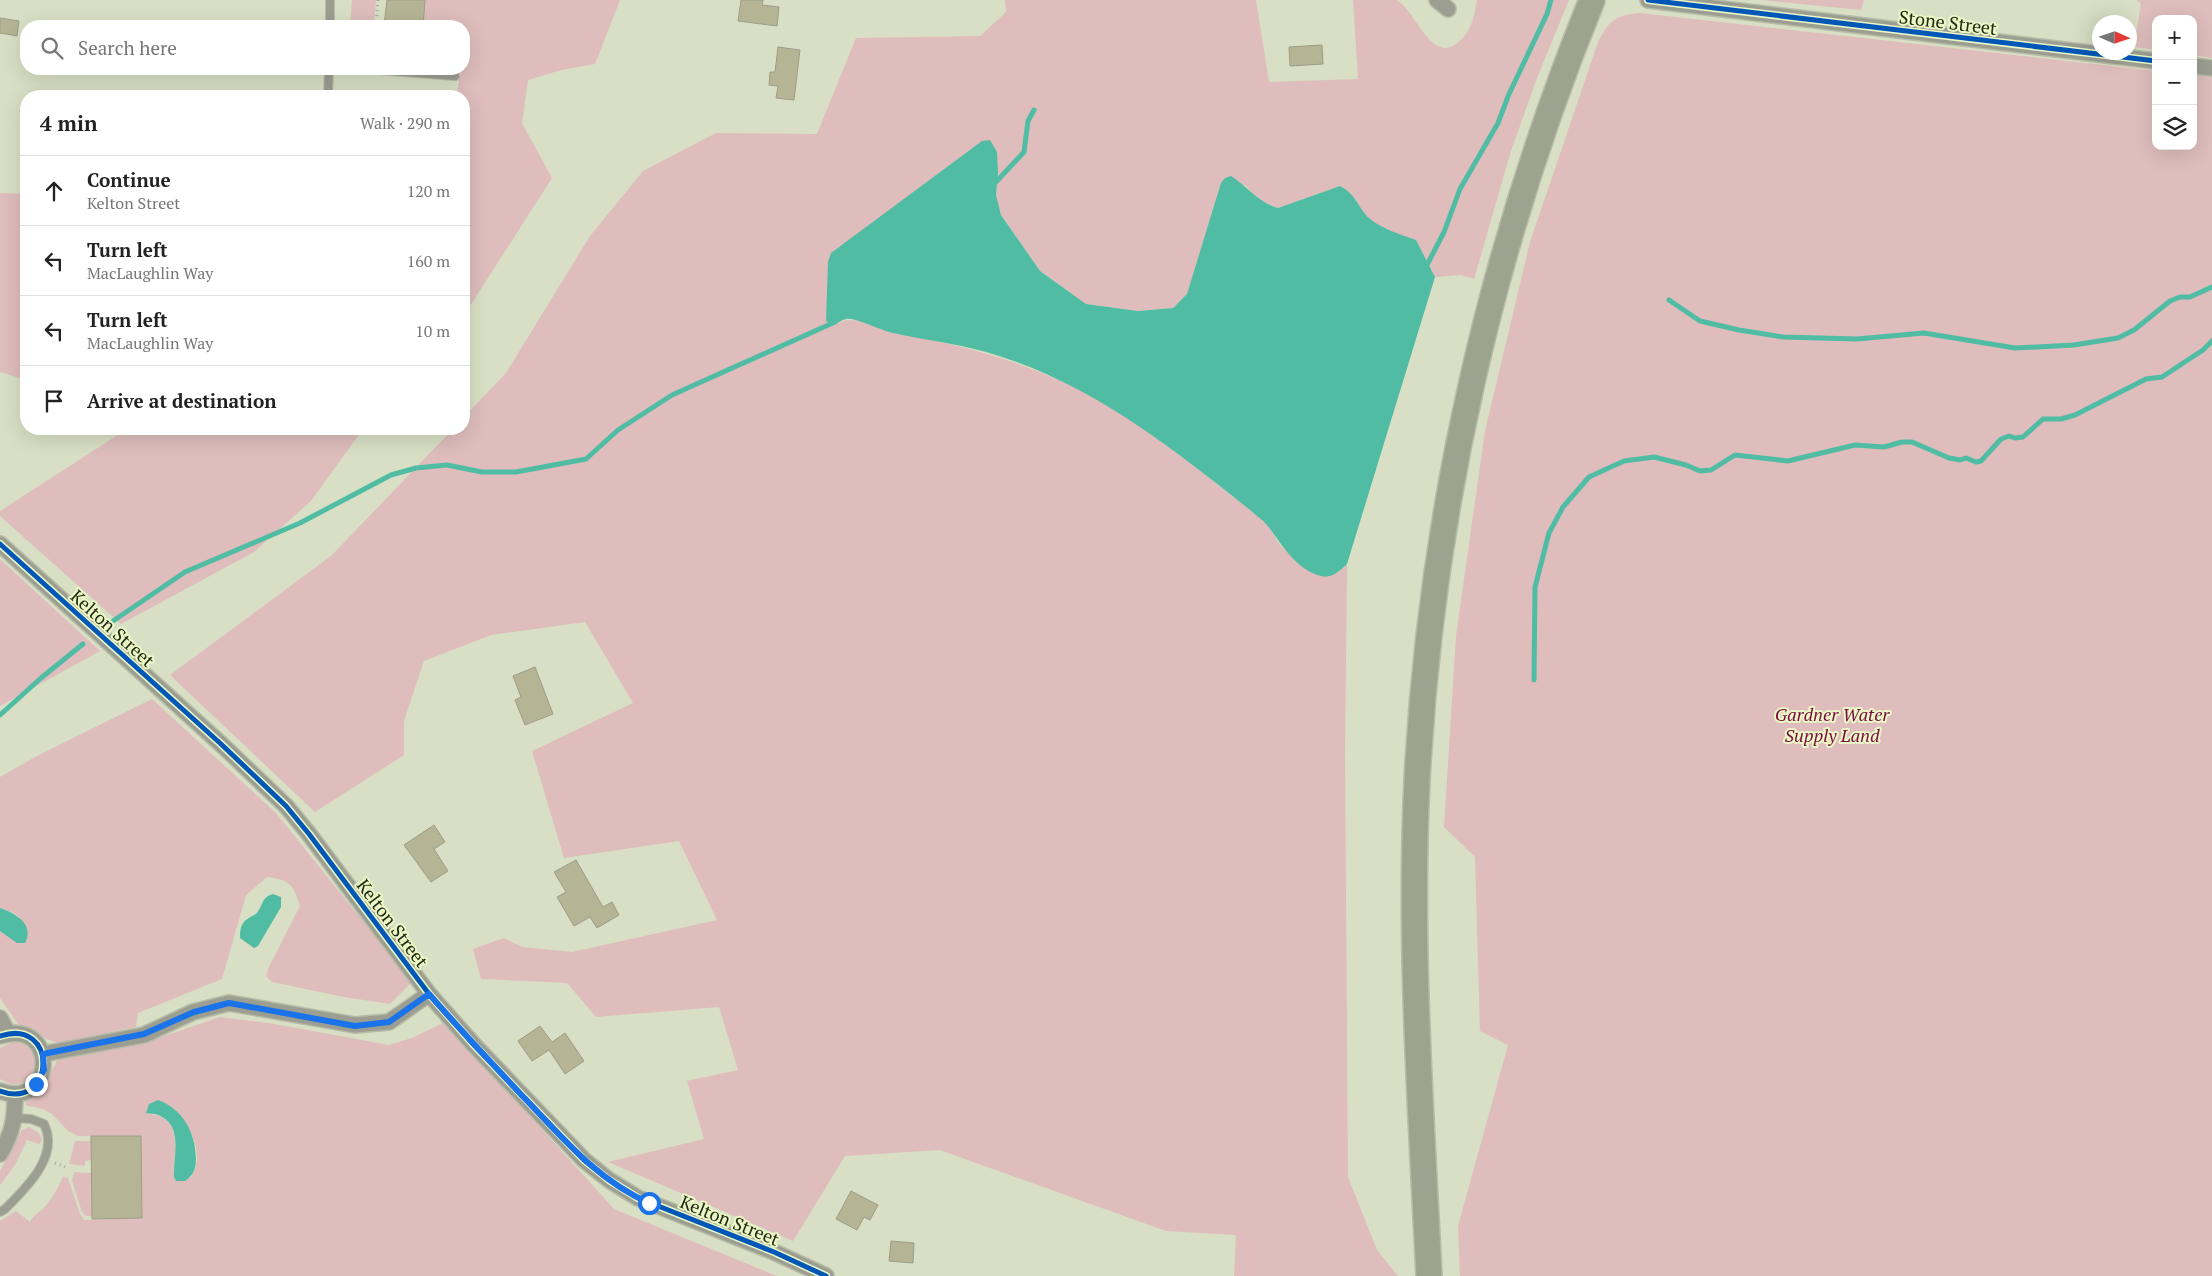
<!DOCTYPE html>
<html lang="en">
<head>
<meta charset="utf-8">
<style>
  :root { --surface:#fff; --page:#f2f2f2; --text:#222; --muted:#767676; --line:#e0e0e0 }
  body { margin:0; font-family:"PT Serif",serif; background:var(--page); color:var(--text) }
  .controls { position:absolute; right:15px; top:15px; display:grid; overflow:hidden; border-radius:10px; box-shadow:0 5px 20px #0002 }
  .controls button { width:45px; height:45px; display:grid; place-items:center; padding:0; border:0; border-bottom:1px solid var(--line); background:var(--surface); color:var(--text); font:25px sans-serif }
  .compass { position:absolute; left:2092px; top:15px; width:45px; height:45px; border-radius:50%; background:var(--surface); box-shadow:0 5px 20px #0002; rotate:93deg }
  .stop { position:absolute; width:15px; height:15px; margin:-11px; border:4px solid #1a73e8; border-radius:50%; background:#fff }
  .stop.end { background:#1a73e8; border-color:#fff; box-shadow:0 1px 5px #0008 }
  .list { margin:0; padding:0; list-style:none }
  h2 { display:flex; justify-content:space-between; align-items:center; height:65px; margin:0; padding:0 20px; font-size:21px }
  h2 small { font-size:16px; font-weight:400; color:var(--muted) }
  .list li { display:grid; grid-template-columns:32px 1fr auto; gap:15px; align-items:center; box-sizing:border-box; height:70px; padding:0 20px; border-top:1px solid var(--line) }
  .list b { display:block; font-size:19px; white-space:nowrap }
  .list p { margin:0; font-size:16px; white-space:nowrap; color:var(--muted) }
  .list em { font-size:16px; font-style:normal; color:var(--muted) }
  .icon { flex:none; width:28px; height:28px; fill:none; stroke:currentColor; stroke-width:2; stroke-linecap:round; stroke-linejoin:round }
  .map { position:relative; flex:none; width:2212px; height:1276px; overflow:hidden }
  .search { position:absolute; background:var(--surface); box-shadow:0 5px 20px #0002; left:20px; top:20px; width:450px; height:55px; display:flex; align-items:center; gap:12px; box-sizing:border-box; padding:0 18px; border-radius:20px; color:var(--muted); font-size:19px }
  .panel { position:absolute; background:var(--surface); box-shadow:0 5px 20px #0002; left:20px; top:90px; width:450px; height:345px; border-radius:20px }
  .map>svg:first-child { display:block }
  .green { fill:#debdbc; fill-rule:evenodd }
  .water { fill:#50bca4 }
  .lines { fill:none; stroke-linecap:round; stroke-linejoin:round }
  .stream { stroke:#50bca4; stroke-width:5 }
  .building { fill:#b5b595; stroke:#9c9d88 }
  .service-casing { stroke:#b7bca7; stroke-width:10 }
  .minor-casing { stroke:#b7bca7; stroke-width:18 }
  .trunk-casing { stroke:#b7bca7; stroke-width:28 }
  .path { stroke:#a1a494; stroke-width:3; stroke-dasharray:1 4; stroke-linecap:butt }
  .service { stroke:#9c9e92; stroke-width:8 }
  .minor { stroke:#9c9e92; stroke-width:15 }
  .trunk { stroke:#9ea390; stroke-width:25 }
  .cycleway-casing { stroke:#ebf8c5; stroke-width:8 }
  .cycleway { stroke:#0057b8; stroke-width:5 }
  .route { stroke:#1a73e8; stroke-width:6 }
  .labels { text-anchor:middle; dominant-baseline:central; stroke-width:4; stroke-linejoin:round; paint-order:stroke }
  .street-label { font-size:18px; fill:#232814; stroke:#ebf8c5 }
  .park-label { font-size:18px; font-style:italic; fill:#7b0841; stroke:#ebf8c5 }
</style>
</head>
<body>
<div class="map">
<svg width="2212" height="1276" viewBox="0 0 2212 1276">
  <rect width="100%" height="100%" fill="#d8dfc4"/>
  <!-- green -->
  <path class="green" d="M352,0H376L374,26H350Z
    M425,0H620L595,64L561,70L528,80L522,123L552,178L470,306H464V96H457L460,69H464V26H423Z
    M1005,0H1256L1269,82L1358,79L1353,0C1363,0 1387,0 1396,0C1414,7 1430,63 1456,44C1471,33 1474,18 1477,0H1569L1537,78L1511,151L1474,279L1461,275L1435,277L1416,240C1402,236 1376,227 1366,215C1357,204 1354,193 1340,186L1278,208C1263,204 1255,195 1245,185L1221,183L1187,295L1173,308L1138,311L1086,304L1040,271L1001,215L996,195L998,173L839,323C854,313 877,330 895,333C1004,352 1089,383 1177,452C1197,468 1216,484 1236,499C1246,507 1257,514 1266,523C1273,531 1277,545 1286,550C1301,560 1321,566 1337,573L1347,564L1345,755L1348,1177L1377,1250L1398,1276H1234L1236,1235L1166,1231L940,1150L845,1156L793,1241L608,1162L704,1139L687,1081L738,1070L719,1007L596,1017L567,983L481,979L473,949L504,938L522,947L572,952L717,920L679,841L564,858L532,751L633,703L585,622L491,635L424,661L404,721V755L315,812L170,675L331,556L453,429H464V417L506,373L590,236L643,171L716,133L817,134L856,38L980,36L1006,12Z
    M1761,0H1864L1861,10Z
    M2137,0H2212V58L2193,55V19H2156V50L2134,47L2141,4Z
    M1640,13L2156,71V146H2193V75L2212,77V1276H1460L1458,1226L1508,1045L1480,1031L1475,857L1444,827L1456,636L1485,431L1530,242L1598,42C1609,21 1615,15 1640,13Z
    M0,193L26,194V380L0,372Z
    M127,429H209L236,434L259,429H363L311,501L254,552L121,624L0,516V511Z
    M0,559L100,651L0,706Z
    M152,699L276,813L412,982L390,1004L344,997L272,982L266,976L269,967L300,906C293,884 290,880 267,877L246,895L222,979L138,1013L136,1027L58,1043L47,1039L18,1024L0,998V931L5,935L27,930C22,916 14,912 0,908V777L37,756Z
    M220,1017L269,1023L389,1045L412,1038L445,1022L614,1209L777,1276H0V1221L16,1211L30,1222C34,1215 38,1213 44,1208C52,1199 58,1188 63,1177L68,1178L80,1214L84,1220L142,1218L141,1136H78L68,1131L52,1114L43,1109L25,1105L27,1100L43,1087L57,1061L68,1057L141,1044ZM168,1105C188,1120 208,1154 190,1178L174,1177C173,1153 185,1116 148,1114Z
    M13,1042C54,1046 33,1101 0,1079V1048Z
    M29,1127L39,1133L42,1141L39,1144L27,1140L15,1165L0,1185V1171L22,1130Z
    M75,1141H91V1160L85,1161V1166L69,1164Z
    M74,1172L91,1173L92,1216H86L82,1212L72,1181Z"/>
  <!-- water -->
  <path class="water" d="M990,140L997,152L998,173L996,195L1001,215L1040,271L1086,304L1138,311L1173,308L1187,294L1221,183L1225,178L1231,176C1247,186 1259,203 1278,208L1340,186C1354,193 1357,204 1366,215C1376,227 1402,235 1416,240L1435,277L1347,564C1340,571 1331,579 1321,576C1295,569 1282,544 1267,525C1262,519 1255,515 1250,510C1167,444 1089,382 986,352C955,343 924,340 893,333C882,331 855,317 846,319C842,320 837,323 833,325L826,321L828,262L831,253L982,141Z
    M273,894L281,897V907L258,946L254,948L240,938C240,923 244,920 256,914C263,907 261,897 273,894Z
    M0,908C15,913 35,924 25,943H17L0,931Z
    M158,1100C183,1109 195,1132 196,1158C196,1168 194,1175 185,1181H176L174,1177C173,1156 184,1125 158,1115C154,1113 150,1114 146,1113L149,1104Z"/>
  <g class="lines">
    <!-- stream -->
    <path class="stream" d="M995,183L1024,152L1028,121L1034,110
      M1426,267L1444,232L1460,189L1498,123L1509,94L1547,14L1551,0
      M1669,300L1700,321L1739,330L1783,337L1857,339L1924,333L2015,348L2074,345L2118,338L2134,330L2170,301L2180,297H2190L2212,287
      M113,621L185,572L300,523L391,475L416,468L447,465L482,472H516L586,459L618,430L672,395L835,322
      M1534,680L1535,587L1549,533L1563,507L1589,477L1624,461L1654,457L1686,465L1700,471L1711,470L1735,455L1788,461L1855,445L1884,447L1902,442H1912L1949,458L1960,460L1966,458L1976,462L1981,461L2001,439L2009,436L2015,438L2023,437L2043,419H2061L2075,415L2146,379L2162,377L2203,350L2212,341
      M0,715L41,678L83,644"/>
  </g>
  <!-- building -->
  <path class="building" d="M387,0H425L423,26H384Z
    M741,0H763L762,5L779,7L777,26L738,21Z
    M0,18L19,21L17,36L0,33Z
    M1322,45L1323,64L1290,66L1289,47Z
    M778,47L800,50L794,100L776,98L778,86L769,85L770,72H775Z
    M535,667L553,714L525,725L515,700L521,697L513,676Z
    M434,825L445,842L434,849L448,871L431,882L404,845Z
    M576,860L603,907L612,902L619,915L597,928L590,917L574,926L557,897L566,892L554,872Z
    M540,1026L552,1042L565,1033L584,1061L565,1074L549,1050L532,1061L518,1041Z
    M91,1136H141L142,1218L92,1219Z
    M851,1191L878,1205L870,1220L864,1217L857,1230L836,1219Z
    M891,1241L914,1243L913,1263L889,1261Z"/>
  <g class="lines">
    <!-- service casing -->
    <g class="service-casing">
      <path id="service" d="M330,26V0
        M366,69L455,76
        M328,96L329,69
        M0,1212L5,1209C26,1188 60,1156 44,1124L31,1119L15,1118"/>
    </g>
    <!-- minor casing -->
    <g class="minor-casing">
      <path id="minor" d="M1437,0L1448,9
        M1648,0L2156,61
        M2193,66L2212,68
        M0,544L221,744L286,806L309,834L429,994L474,1045L584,1160L609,1180L638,1198L774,1252L826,1276
        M0,1018L8,1033
        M0,1036C59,1017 56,1111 0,1091
        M43,1054L144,1035L193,1012L229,1003L355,1025L389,1022L429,994
        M0,1154C13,1132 15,1119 15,1094"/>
    </g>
    <!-- trunk casing -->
    <g class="trunk-casing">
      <path id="trunk" d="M1429,1276C1421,1111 1409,945 1417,780C1431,512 1491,248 1592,0"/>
    </g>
    <!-- path -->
    <path class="path" d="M376,26L378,0
      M55,1163L65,1167"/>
    <!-- service -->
    <use href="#service" class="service"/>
    <!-- minor -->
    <use href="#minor" class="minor"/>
    <!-- trunk -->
    <use href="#trunk" class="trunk"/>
    <!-- cycleway casing -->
    <g class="cycleway-casing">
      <path id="cycleway" d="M1648,0L2156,61
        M0,544L221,744L286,806L309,834L429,994L474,1045L584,1160L609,1180L638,1198L774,1252L826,1276
        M0,1036C59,1017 56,1111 0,1091"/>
    </g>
    <!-- cycleway -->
    <use href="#cycleway" class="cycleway"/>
  </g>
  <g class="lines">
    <!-- route -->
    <path class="route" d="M36,1084L44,1070L43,1054L144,1034L194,1012L229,1003L355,1026L389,1022L429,994C462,1032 497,1069 532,1106C567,1143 601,1182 649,1203"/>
  </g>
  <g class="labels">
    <!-- street labels -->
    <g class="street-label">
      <text transform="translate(1948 22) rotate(7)">Stone Street</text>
      <text transform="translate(113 628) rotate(42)">Kelton Street</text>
      <text transform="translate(393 923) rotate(53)">Kelton Street</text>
      <text transform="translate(730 1220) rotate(22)">Kelton Street</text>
    </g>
    <!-- park labels -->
    <g class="park-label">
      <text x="1832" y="714">Gardner Water<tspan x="1832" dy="21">Supply Land</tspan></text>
    </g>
  </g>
</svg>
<div class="controls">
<button>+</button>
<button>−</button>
<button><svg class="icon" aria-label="layers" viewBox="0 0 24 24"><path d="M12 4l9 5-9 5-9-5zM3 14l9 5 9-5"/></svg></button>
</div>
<svg class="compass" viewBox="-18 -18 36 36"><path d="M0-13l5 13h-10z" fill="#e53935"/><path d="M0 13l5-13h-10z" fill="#767676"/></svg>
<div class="stop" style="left:649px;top:1203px"></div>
<div class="stop end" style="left:36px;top:1084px"></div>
<div class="search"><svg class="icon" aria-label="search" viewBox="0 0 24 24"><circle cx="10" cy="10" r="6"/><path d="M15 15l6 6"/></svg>Search here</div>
<section class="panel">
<h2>4 min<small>Walk · 290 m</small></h2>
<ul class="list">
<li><svg class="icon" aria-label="ahead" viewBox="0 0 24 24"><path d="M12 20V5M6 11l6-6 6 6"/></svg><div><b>Continue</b><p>Kelton Street</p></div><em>120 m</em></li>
<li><svg class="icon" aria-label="left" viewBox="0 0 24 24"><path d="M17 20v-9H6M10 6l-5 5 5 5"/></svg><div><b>Turn left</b><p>MacLaughlin Way</p></div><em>160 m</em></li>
<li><svg class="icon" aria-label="left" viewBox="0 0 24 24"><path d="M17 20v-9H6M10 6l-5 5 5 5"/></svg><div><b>Turn left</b><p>MacLaughlin Way</p></div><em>10 m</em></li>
<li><svg class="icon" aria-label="arrive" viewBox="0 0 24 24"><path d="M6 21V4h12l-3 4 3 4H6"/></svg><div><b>Arrive at destination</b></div></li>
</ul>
</section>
</div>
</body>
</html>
